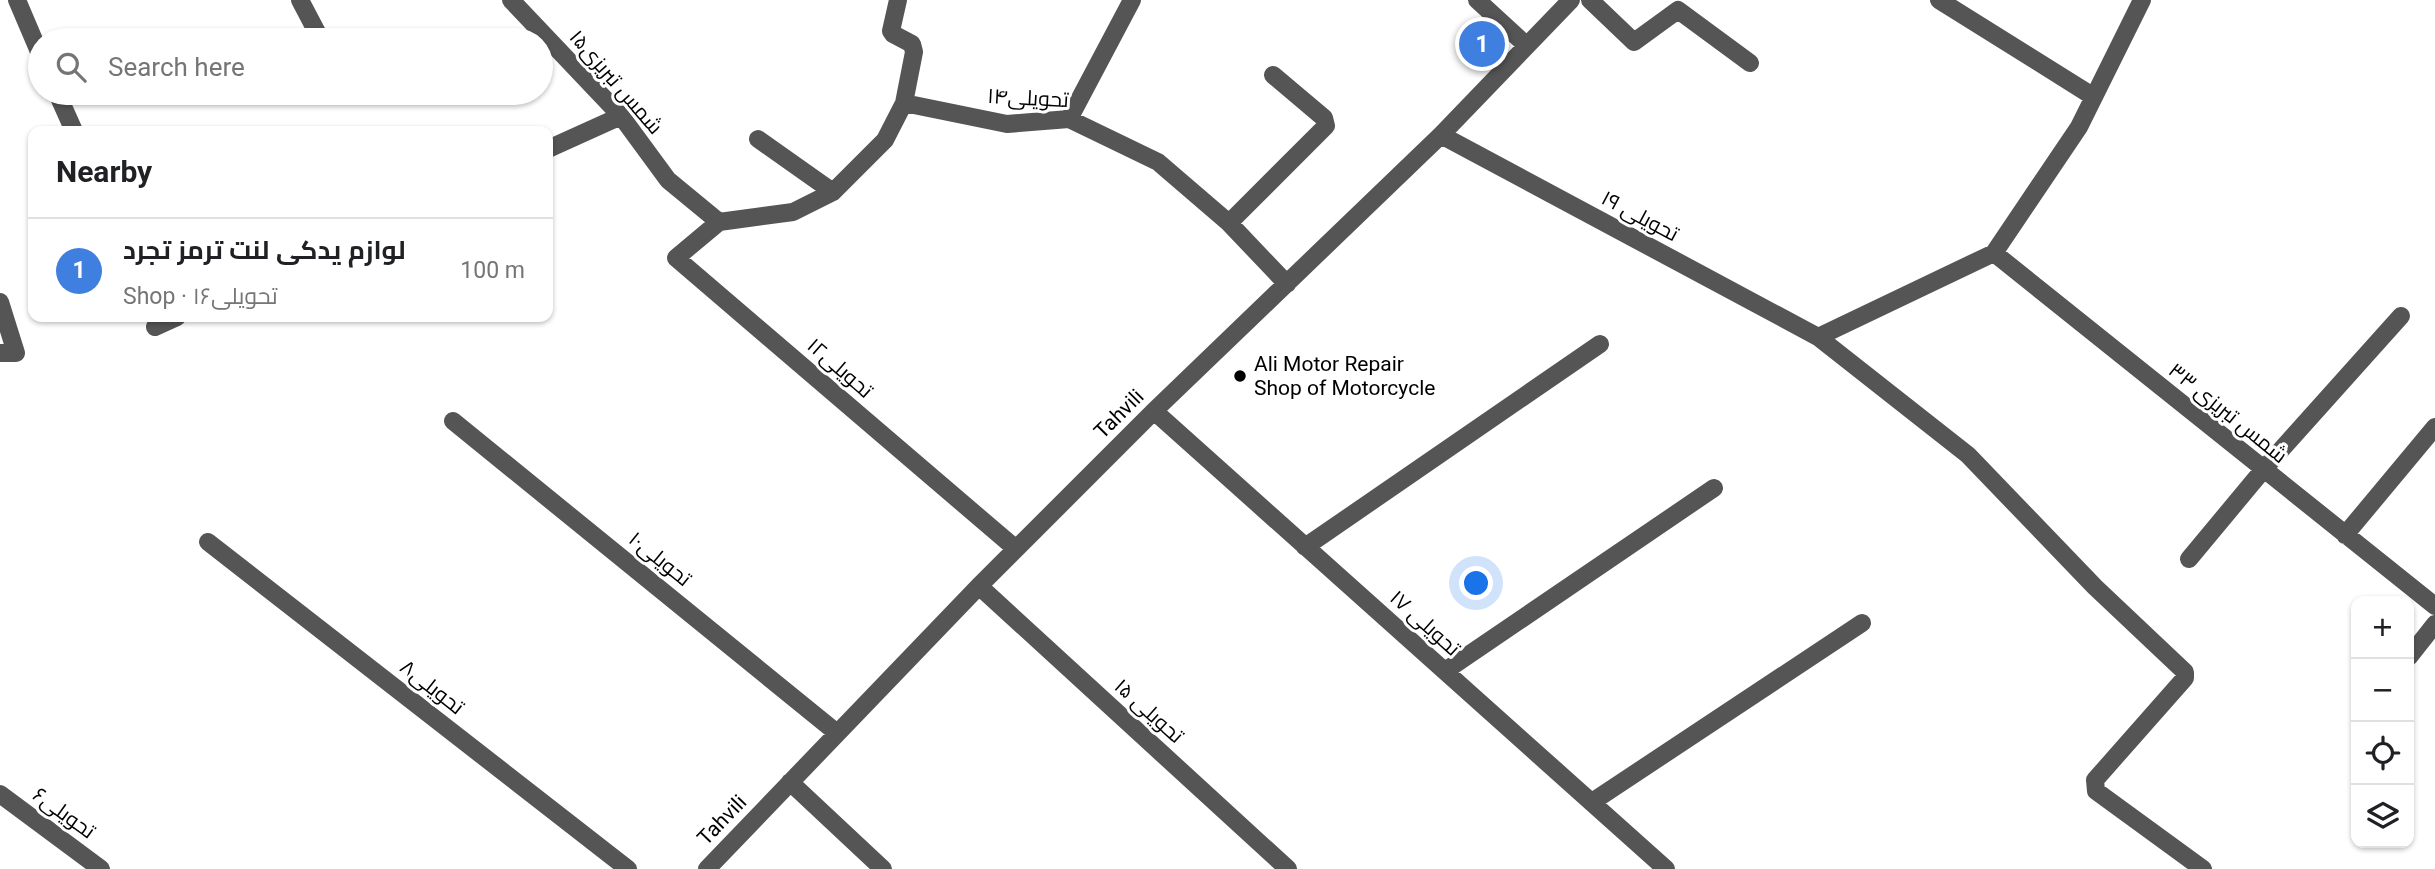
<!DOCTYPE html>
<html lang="en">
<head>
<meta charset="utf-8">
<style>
  :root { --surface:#fff; --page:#f6f6f6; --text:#202124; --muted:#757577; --line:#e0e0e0; --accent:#0f766e }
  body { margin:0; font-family:Roboto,Cairo,sans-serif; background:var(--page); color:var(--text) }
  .controls { position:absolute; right:21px; bottom:21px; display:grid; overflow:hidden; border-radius:14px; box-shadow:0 2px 5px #0004 }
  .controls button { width:63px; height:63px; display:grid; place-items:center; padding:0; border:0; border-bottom:2px solid var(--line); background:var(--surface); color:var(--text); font:35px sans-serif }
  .you { position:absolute; left:1477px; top:584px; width:24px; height:24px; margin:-18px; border:5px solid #fff; border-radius:50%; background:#1a73e8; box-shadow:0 0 0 10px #1a73e833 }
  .badge { display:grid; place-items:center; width:46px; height:46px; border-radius:50%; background:var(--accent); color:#fff; font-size:23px; font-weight:700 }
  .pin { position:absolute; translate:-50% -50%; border:4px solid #fff; box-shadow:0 2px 7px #0006 }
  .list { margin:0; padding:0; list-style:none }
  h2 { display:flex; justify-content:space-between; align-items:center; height:91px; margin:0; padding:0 28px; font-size:30px }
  h2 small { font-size:23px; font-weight:400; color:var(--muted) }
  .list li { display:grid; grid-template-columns:46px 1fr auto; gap:21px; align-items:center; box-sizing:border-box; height:105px; padding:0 28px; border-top:2px solid var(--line) }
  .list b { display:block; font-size:26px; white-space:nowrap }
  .list p { margin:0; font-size:23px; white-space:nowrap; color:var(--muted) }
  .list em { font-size:23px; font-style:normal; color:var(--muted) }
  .icon { flex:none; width:38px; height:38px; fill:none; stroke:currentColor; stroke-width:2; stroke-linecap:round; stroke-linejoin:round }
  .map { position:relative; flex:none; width:2435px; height:869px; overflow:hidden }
  .search { position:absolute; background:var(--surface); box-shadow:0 2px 5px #0004; left:28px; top:28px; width:525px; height:77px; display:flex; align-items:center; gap:18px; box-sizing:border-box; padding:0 24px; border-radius:38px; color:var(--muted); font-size:26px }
  .panel { position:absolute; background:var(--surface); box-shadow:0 2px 5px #0004; left:28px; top:126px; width:525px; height:196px; border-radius:14px }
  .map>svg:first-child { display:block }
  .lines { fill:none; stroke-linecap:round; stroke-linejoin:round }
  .minor { stroke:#555; stroke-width:18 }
  .poi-dot { fill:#000; stroke:#fff; stroke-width:2.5 }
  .labels { text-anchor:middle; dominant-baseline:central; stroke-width:6; stroke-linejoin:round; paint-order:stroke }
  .street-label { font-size:21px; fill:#000; stroke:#fff }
  .poi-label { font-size:21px; fill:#000; stroke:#fff; text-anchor:start }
</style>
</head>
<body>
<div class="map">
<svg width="2435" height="869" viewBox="0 0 2435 869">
  <rect width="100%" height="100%" fill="#fff"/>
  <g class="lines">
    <!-- minor -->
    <path class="minor" d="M17,0L40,54
      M300,0L321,40
      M511,0L621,116L668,180L719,222
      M898,0L891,31L893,34L912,44L914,52L904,103
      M1477,0L1527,46
      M1590,0L1634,42L1678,10L1750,63
      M1939,0L2094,97
      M57,93L74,131
      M1069,119L1132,0
      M1441,135L1818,337L1968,455L2095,587L2185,672V678L2095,780L2096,791L2203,869
      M758,139L833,192
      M548,149L621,116
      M719,222L793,212L833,192L885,140L904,103L1007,124L1069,119L1158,162L1229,223L1287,284
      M719,222L676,258L1016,549
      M1229,223L1326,126L1324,118L1273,75
      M1994,253L2435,606
      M0,302L16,353H0
      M155,327L177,317
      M1818,337L1994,253L2079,127L2142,0
      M1154,411L1666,869
      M453,421L837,733
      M2345,535L2435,427
      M208,542L628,869
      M1305,547L1600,344
      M2189,559L2263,470L2401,316
      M979,586L1288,869
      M2409,657L2435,624
      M1445,671L1714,488
      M790,782L883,869
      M0,794L101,869
      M1592,802L1862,623
      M707,869L979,586L1154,411L1441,135L1571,0"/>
  </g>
  <!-- markers -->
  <circle class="poi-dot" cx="1240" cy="376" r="7"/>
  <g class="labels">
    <!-- street labels -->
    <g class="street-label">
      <text transform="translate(616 82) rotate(49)">شمس تبریزی۱۵</text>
      <text transform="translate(1028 98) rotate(3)">تحویلی۱۴</text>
      <text transform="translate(1640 216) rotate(28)">تحویلی ۱۹</text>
      <text transform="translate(840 368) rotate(41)">تحویلی۱۲</text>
      <text transform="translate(2228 413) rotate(39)">شمس تبریزی ۳۳</text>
      <text transform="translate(1119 414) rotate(-45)">Tahvili</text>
      <text transform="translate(660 559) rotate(39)">تحویلی۱۰</text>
      <text transform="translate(1425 623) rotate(42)">تحویلی ۱۷</text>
      <text transform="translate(432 687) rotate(38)">تحویلی۸</text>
      <text transform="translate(1149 711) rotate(42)">تحویلی ۱۵</text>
      <text transform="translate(64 813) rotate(36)">تحویلی۶</text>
      <text transform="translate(722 820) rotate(-46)">Tahvili</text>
    </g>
    <!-- poi labels -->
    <g class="poi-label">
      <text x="1254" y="364">Ali Motor Repair<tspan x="1254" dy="24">Shop of Motorcycle</tspan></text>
    </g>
  </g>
</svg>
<div class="controls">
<button>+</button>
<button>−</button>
<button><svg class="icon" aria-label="locate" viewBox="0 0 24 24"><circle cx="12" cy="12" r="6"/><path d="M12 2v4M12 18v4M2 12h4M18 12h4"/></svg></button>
<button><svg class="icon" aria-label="layers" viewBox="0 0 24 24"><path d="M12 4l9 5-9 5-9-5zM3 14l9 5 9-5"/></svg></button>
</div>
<div class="you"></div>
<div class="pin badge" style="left:1482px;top:44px;background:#3f7fe0">1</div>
<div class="search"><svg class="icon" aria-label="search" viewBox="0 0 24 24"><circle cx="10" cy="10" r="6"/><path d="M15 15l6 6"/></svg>Search here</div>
<section class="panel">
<h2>Nearby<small></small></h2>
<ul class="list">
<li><span class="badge" style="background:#3f7fe0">1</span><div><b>لوازم یدکی لنت ترمز تجرد</b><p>Shop · تحویلی۱۶</p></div><em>100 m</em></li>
</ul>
</section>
</div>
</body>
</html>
